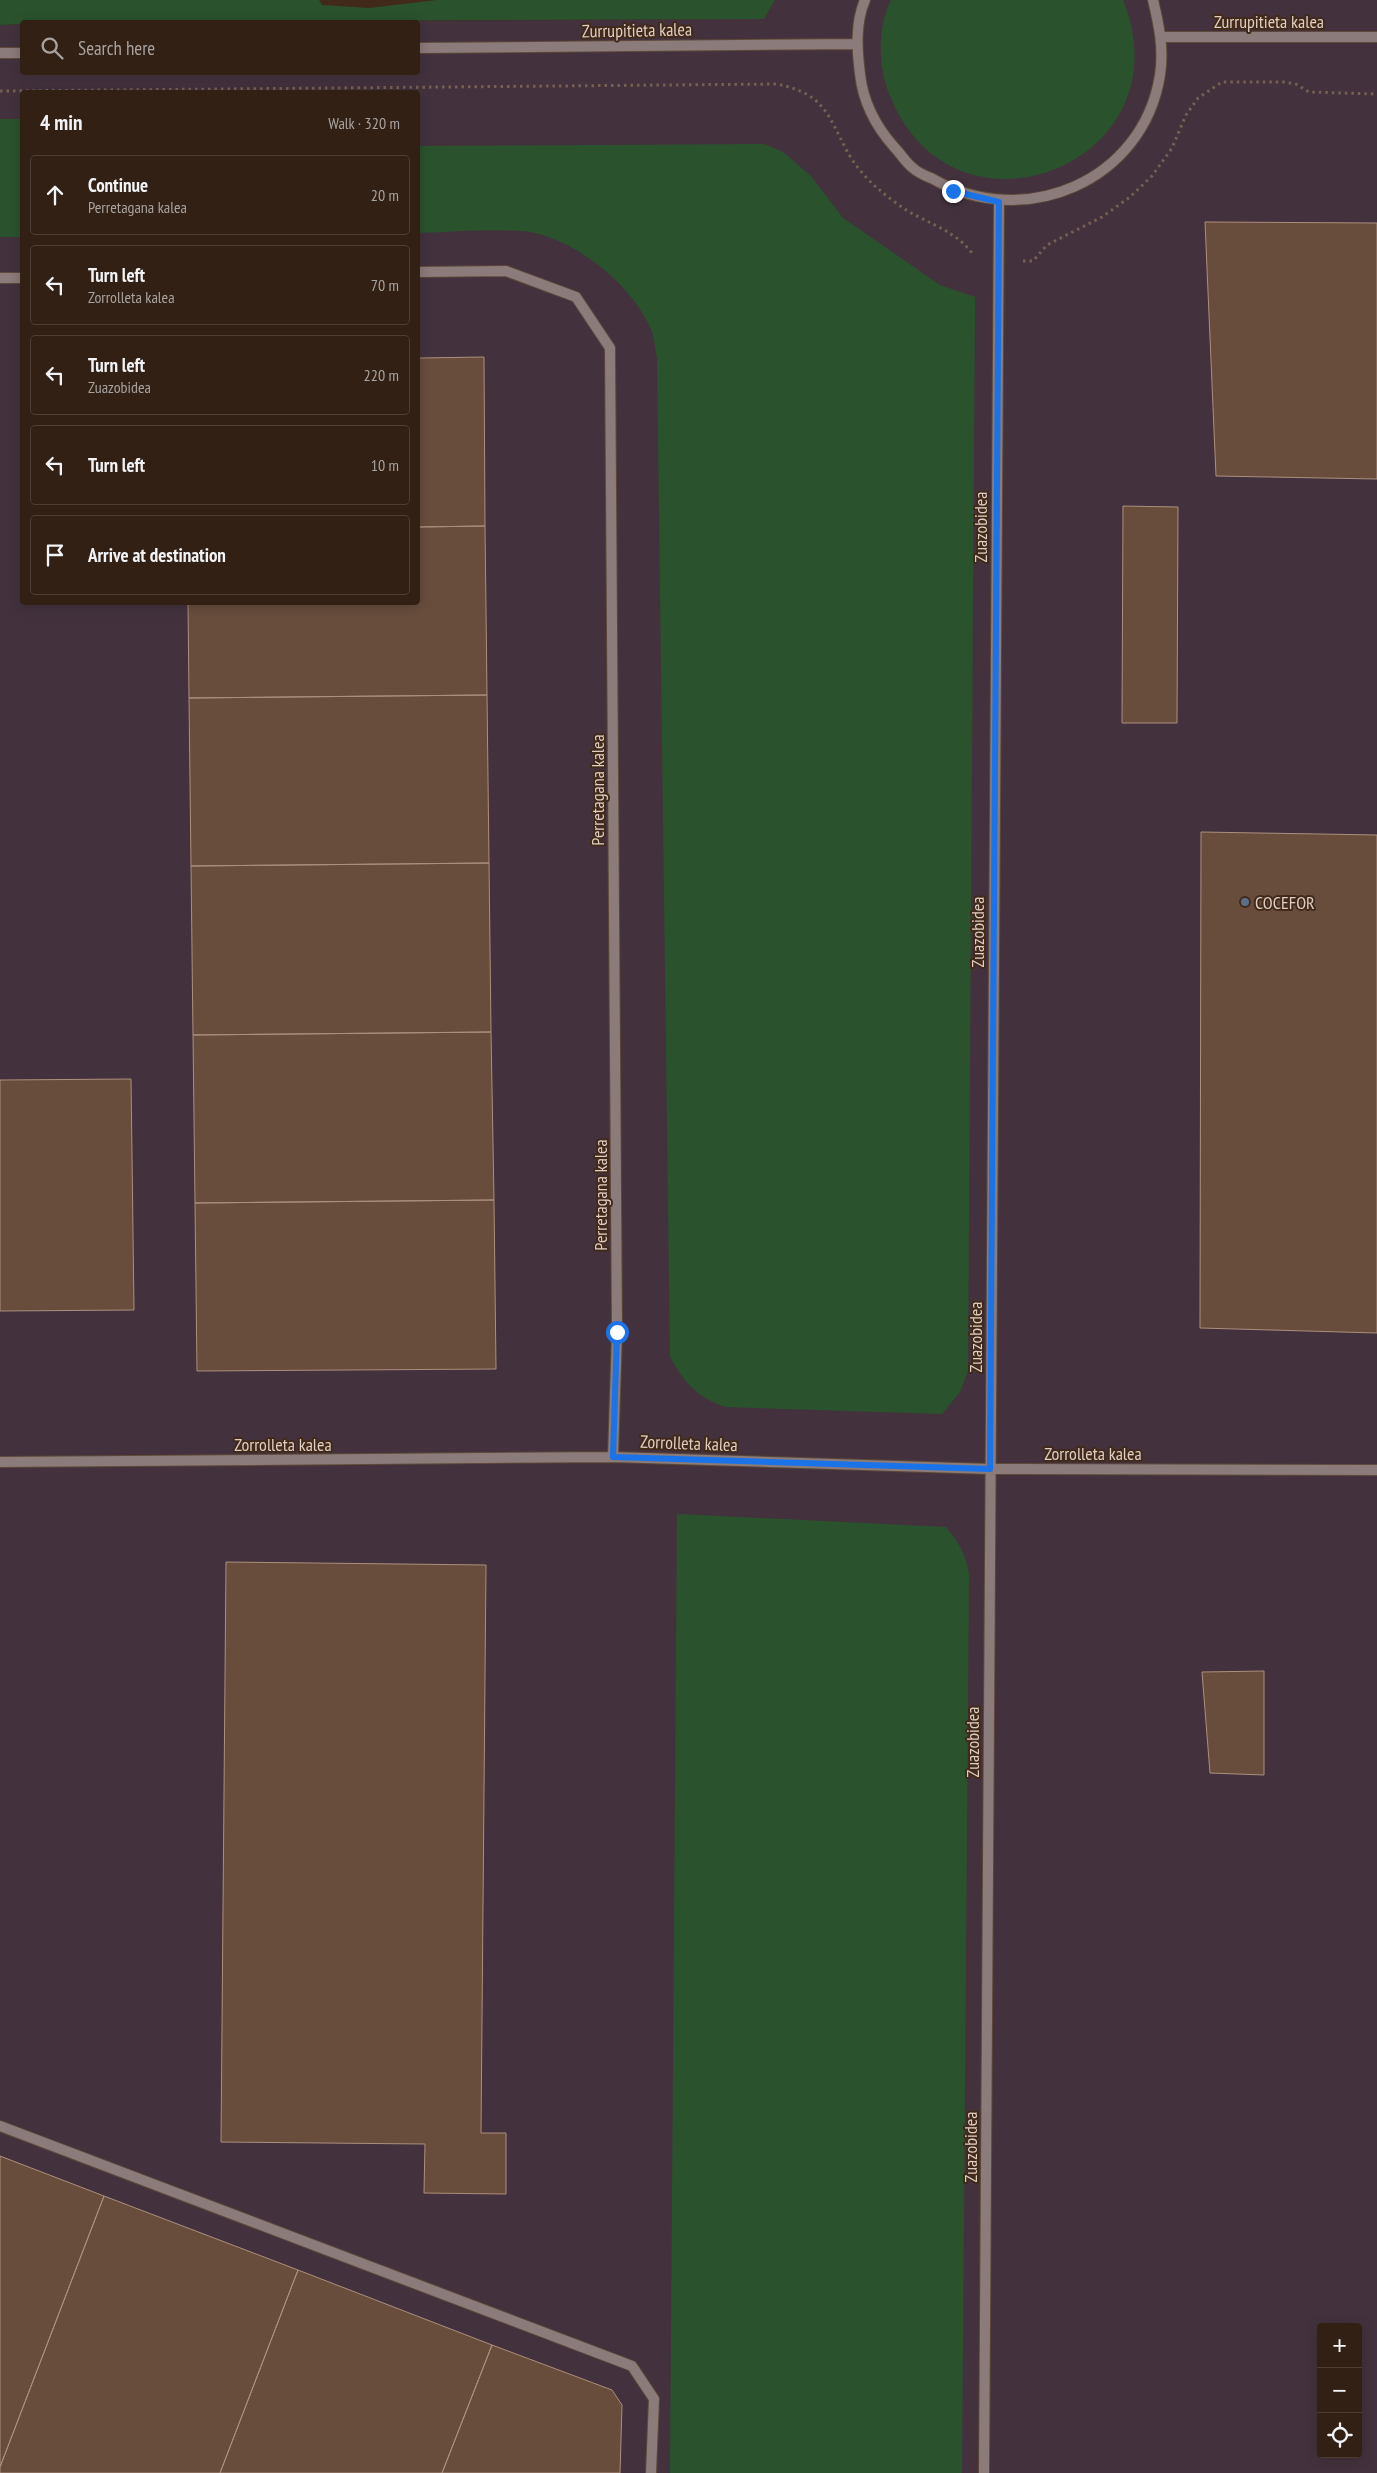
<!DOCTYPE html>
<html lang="en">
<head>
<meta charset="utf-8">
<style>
  :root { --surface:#322014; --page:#3a281d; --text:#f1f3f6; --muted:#a8a3a0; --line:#4d3e34 }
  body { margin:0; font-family:"PT Sans Narrow",sans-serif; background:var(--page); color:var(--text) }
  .controls { position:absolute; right:15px; bottom:15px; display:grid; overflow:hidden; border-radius:5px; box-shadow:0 2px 12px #0003 }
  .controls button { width:45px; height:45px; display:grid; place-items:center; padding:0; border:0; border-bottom:1px solid var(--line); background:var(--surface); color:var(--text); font:25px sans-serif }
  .stop { position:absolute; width:15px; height:15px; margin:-11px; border:4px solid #1a73e8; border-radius:50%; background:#fff }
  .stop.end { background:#1a73e8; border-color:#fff; box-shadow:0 1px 5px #0008 }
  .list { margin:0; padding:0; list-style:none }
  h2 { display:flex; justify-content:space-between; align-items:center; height:65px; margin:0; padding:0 20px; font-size:21px }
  h2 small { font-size:16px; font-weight:400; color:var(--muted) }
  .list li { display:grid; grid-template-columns:32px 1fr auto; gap:15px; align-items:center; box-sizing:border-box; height:80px; margin:0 10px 10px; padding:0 10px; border:1px solid var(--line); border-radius:5px }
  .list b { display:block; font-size:19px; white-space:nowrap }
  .list p { margin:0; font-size:16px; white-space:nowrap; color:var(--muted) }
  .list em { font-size:16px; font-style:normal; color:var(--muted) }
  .icon { flex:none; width:28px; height:28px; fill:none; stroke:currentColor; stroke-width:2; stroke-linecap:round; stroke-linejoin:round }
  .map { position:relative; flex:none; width:1377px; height:2473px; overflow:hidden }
  .search { position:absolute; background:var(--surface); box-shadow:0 2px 12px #0003; left:20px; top:20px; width:400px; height:55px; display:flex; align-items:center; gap:12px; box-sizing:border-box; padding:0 18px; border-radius:5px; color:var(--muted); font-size:19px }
  .panel { position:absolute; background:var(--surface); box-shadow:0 2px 12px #0003; left:20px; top:90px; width:400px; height:515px; border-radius:5px }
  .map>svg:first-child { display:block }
  .industrial { fill:#43323d; fill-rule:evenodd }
  .green { fill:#2a532d }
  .building { fill:#684d3d; stroke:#ad8f7d }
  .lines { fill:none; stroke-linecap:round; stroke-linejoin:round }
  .service-casing { stroke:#5e4839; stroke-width:12 }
  .minor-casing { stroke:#5e4839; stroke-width:12 }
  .path { stroke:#766052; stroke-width:3; stroke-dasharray:2.5 4; stroke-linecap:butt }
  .service { stroke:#8b7b7a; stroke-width:10 }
  .minor { stroke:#8b7b7a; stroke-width:10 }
  .route { stroke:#1a73e8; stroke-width:6 }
  .service-dot { fill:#5c6f8a; stroke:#422a1a; stroke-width:2 }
  .labels { text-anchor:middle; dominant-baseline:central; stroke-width:4; stroke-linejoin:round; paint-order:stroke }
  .street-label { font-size:18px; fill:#dfcec5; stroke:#422a1a }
  .poi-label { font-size:18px; fill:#dfcec5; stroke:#422a1a; text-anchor:start }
</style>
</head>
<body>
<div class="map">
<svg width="1377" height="2473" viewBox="0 0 1377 2473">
  <rect width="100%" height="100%" fill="#422a1a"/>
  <!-- industrial -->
  <path class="industrial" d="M775,0H1377V2473H0V25L22,24V72H418V22H194L764,19ZM22,92H418V602H22ZM1321,2327H1358V2454H1321Z"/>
  <!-- green -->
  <path class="green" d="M0,0H319L322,5L369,8L437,0H775L764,19L22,22V24L0,25Z
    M891,0H1123C1189,163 954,256 890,96C878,67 877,28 891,0Z
    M0,119H22V237H0Z
    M764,144L783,152L811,176L843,218L940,285L975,297L968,1371L960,1392L942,1414L726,1407C699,1399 684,1382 670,1357L657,358C655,350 655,342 653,335C637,287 571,234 521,231C487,229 451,232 418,233V146Z
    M677,1514L946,1527C958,1542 966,1554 969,1574L962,2473H670Z"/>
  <!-- building -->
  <path class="building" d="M1205,222L1377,223V479L1216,476Z
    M484,357L485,526L418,527V358Z
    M1123,506L1178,507L1177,723H1122Z
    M485,526L487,695L189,698L188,602H418V527Z
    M487,695L489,863L191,866L189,698Z
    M1201,832L1377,835V1333L1200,1328Z
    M489,863L491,1032L193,1035L191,866Z
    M491,1032L494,1200L195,1203L193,1035Z
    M131,1079L134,1310L0,1311V1080Z
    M494,1200L496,1369L197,1371L195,1203Z
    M226,1562L486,1565L481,2133H506V2194L424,2193L425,2144L221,2142Z
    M1264,1671V1775L1210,1773L1202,1672Z
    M0,2156L104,2196L0,2467Z
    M104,2196L298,2270L220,2473H0V2467Z
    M298,2270L492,2345L442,2473H220Z
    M492,2345L612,2390L622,2405L620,2473H442Z"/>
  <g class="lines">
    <!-- service casing -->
    <g class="service-casing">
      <path id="service" d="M0,2126L632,2366L654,2399L651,2473"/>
    </g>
    <!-- minor casing -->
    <g class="minor-casing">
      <path id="minor" d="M865,0C855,23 857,50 860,74C863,102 877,128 895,148C901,154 906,163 913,168C918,173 926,176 933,179C1024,231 1143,182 1160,75C1164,49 1159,25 1153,0
        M1162,37H1377
        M418,48L857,44
        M0,53H22
        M418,272L506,271L576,297L610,348L617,1332L613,1457
        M0,278H22
        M0,1462L613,1457L990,1469L1377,1470
        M984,2473L999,201"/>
    </g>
    <!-- path -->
    <path class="path" d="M0,91L777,84C824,94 827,113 847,151C853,163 866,178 876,187C889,198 904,210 919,217C940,228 957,234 972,253
      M1023,261H1033L1047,245L1102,217L1130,197L1152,176L1172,148L1186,115L1198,98L1222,82H1284L1296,84L1309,92L1377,94"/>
    <!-- service -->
    <use href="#service" class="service"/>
    <!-- minor -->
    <use href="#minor" class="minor"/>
  </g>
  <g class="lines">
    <!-- route -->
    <path class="route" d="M617,1332L613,1457L990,1469L999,202L953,191"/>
  </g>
  <!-- markers -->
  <circle class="service-dot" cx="1245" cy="902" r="5"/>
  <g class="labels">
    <!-- street labels -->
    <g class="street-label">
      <text x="1269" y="21">Zurrupitieta kalea</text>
      <text transform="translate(637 30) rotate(-1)">Zurrupitieta kalea</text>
      <text transform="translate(980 527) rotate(-90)">Zuazobidea</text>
      <text transform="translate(597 790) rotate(-90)">Perretagana kalea</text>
      <text transform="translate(977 932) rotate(-90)">Zuazobidea</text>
      <text transform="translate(600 1195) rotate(-90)">Perretagana kalea</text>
      <text transform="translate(975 1337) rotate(-90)">Zuazobidea</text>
      <text transform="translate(689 1443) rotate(2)">Zorrolleta kalea</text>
      <text x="283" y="1444">Zorrolleta kalea</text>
      <text x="1093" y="1453">Zorrolleta kalea</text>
      <text transform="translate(972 1742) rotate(-90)">Zuazobidea</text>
      <text transform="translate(970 2147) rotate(-90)">Zuazobidea</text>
    </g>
    <!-- poi labels -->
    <g class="poi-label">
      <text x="1255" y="902">COCEFOR</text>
    </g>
  </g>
</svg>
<div class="controls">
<button>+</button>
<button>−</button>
<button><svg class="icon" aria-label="locate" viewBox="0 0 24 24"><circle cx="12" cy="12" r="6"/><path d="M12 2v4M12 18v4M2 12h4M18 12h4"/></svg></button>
</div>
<div class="stop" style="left:617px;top:1332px"></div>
<div class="stop end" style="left:953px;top:191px"></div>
<div class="search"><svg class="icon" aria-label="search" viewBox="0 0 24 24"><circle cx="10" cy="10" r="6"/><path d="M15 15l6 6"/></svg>Search here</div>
<section class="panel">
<h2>4 min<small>Walk · 320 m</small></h2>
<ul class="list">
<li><svg class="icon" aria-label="ahead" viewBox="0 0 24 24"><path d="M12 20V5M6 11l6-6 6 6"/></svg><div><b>Continue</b><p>Perretagana kalea</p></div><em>20 m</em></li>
<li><svg class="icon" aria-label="left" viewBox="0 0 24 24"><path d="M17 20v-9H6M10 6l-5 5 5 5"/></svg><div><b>Turn left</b><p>Zorrolleta kalea</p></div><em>70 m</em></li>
<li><svg class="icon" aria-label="left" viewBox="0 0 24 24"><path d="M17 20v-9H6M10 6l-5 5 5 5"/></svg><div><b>Turn left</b><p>Zuazobidea</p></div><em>220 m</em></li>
<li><svg class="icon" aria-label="left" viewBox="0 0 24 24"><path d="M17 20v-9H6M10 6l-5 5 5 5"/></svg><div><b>Turn left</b></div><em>10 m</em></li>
<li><svg class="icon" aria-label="arrive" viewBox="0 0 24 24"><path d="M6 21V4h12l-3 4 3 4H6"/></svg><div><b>Arrive at destination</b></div></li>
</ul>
</section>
</div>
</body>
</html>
